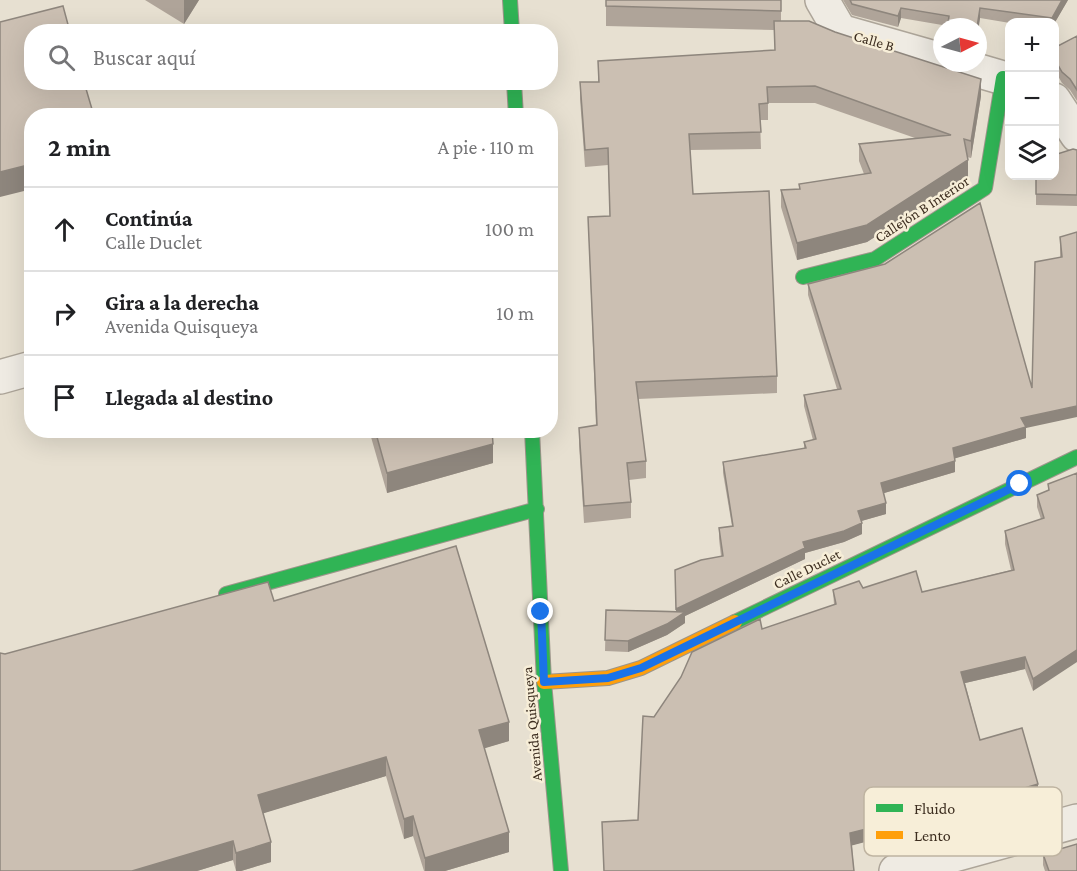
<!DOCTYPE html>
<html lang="es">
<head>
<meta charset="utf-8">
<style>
  :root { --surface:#fff; --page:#f2f2f2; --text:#202124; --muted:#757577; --line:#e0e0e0 }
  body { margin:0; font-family:"Crimson Pro",serif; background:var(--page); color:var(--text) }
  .controls { position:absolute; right:18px; top:18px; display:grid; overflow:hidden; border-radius:12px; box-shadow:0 6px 24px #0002 }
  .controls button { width:54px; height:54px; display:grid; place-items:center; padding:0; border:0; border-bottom:2px solid var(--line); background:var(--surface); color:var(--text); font:30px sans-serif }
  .compass { position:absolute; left:933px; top:18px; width:54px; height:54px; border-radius:50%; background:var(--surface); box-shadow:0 6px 24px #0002; rotate:84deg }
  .stop { position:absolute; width:18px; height:18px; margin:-14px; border:4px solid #1a73e8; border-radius:50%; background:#fff }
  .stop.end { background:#1a73e8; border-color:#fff; box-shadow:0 2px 6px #0008 }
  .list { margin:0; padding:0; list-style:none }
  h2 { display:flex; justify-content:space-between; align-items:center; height:78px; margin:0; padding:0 24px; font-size:26px }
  h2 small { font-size:20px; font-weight:400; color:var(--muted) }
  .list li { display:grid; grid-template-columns:39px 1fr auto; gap:18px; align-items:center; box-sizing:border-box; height:84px; padding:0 24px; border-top:2px solid var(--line) }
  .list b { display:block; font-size:22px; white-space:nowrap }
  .list p { margin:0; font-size:20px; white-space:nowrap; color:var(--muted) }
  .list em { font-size:20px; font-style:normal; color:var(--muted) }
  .icon { flex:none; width:33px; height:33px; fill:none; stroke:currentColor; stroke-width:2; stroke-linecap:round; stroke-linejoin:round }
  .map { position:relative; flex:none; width:1077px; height:871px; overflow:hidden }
  .search { position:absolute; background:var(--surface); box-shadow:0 6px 24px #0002; left:24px; top:24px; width:534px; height:66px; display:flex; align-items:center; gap:15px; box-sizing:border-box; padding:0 21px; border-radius:24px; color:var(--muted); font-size:22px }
  .panel { position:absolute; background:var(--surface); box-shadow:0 6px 24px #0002; left:24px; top:108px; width:534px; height:330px; border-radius:24px }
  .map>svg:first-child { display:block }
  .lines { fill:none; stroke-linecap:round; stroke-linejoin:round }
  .street-casing { stroke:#ada599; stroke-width:36 }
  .fast-casing { stroke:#9c958a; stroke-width:16 }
  .slow-casing { stroke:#9c958a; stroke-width:16 }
  .street { stroke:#efebe3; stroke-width:33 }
  .fast { stroke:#30b455; stroke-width:14 }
  .slow { stroke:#ff9f0a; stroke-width:14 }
  .wall { fill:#afa499 }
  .shaded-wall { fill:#8e867d }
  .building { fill:#cbbfb2; stroke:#8e867d; stroke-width:1.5 }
  .route { stroke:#1a73e8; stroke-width:8 }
  .labels { text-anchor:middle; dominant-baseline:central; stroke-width:5; stroke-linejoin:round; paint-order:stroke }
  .street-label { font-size:15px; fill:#3d2e20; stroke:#f7eed8 }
  .key { fill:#f7eed8; stroke:#bfb4a1; stroke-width:1.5 }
  .key-label { font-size:16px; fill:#3d2e20 }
</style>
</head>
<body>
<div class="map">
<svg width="1077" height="871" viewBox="0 0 1077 871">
  <rect width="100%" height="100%" fill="#e7e0d1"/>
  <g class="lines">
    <!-- street casing -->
    <g class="street-casing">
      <path id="street" d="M822,0L840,31L942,60
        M952,63L1010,80
        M1054,100L1077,135
        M0,377L32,368
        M896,871L1077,821"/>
    </g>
    <!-- fast casing -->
    <g class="fast-casing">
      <path id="fast" d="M510,0L512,32
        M514,82L516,116
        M803,277L875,259L985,188L1003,78
        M532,430L544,682L561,871
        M226,594L537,509
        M735,622L1077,457"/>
    </g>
    <!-- slow casing -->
    <g class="slow-casing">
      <path id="slow" d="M544,682L608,678L641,668L735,622"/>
    </g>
    <!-- street -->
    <use href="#street" class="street"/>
    <!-- fast -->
    <use href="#fast" class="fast"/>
    <!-- slow -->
    <use href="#slow" class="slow"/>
  </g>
  <!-- wall -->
  <path class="wall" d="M145,0H199L184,24Z
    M606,0H781V21L981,96L971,158L967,157L968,177L867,242L797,260L781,207V190L799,189V184L864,174L859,161V144L915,138L815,103H768V120H760L761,149L690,150L693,194L777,376V393L638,399L646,461V478L629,480L631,502V518L584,523L579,444V428L596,426L588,217L610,216L608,165L585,167L580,99V82H598V61L775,50L774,30L606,26Z
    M843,0H1068L1054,24V22L1010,23L980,18L978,27H948V26L901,18L898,27L852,15Z
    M1077,36V101L1070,90L1062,83L1054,69V48Z
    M1010,143V171L1007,170V159Z
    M1077,150V206L1036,205V176Z
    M1077,232L1026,428V438L955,458V472L884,493L886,514L861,521L862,534L844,542L805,553V559L685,616V623L667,635L628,652L605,651L606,610L676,611L675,570L721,556L719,539V528L732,526L723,473V462L804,449V442L813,440L804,406V395L837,389L808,295V284L1032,388L1060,258V237Z
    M369,430H492L493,463L387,493Z
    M1077,473L1033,691L1025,669L965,683L980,740L1038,796L994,809L992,800L918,819V828L852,845L854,871H604L602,822L638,820L654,717L762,629L834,605L833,590L863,588L922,592L1011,570L1005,544V531L1041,519L1037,507V495L1048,491V484Z
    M274,601L509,741L484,748L509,852L445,871H424L413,836L404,839L386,776L263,813L271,862L241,871H236L233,860L197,871H0L5,654Z
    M1043,854L1077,871H1045L1043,865Z"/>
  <!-- shaded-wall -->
  <path class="shaded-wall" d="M184,0H199L184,24Z
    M1062,0H1068L1054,24V22H1052V18Z
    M901,8V18L898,27V16Z
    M980,8V18L978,33V27H977Z
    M981,79V96L971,158V141Z
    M968,160V177L867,242L797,260V243Z
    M32,164V189L0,197V172Z
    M1077,406V417L1026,428V438L953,459V448L1021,418Z
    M493,444V463L387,493V473Z
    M955,461V472L881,494V483Z
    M886,503V514L858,522V511Z
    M862,523V534L844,542L805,553V559L685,616V623L667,635L628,652V641L676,618V609L803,542Z
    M1077,650V662L1033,691V679Z
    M1025,657V669L961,684V672Z
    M509,722V741L479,750V730Z
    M386,757V776L258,815V795Z
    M1038,784V796L994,809V797Z
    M992,788V800L918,819V828L850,846V833L916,808Z
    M413,816V836L404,839V819Z
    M509,832V852L445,871H425V858Z
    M233,841V860L197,871H132Z
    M271,842V862L241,871H236V853Z"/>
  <!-- building -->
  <path class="building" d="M606,0H781V11L606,6Z
    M850,0H1062L1052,18L980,8L977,27H964L948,24L949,16L901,8L898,16L852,4Z
    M63,6L70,32H32V82H84L94,116H32V164L0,172V22Z
    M774,21H809L835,32L981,79L971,141L964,139L968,160L867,225L797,243L781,190L800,189L799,184L871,173L859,144L951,135L815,86L767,87L768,103L759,104L761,132L689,134L693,194L769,191L777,376L636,382L646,461L627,463L631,502L584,506L579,428L597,425L588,217L610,216L608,148L585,150L580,82H599L598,61L775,50Z
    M1077,36V90L1070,79L1062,72L1054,58V48Z
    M1010,143V160L1007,159Z
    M1073,149L1077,150V195L1036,194V176H1054V155Z
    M980,203L1032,388L1035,262L1062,257L1060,237L1077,232V406L1021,418L1026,427L953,448L955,461L881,483L886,503L858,511L862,523L844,531L803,542L805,548L676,609L675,570L701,560L723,556L719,528L733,526L723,462L806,448L804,442L816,439L804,395L841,389L808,284L885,264Z
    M375,430H492L493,444L387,473Z
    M1077,473V650L1033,679L1025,657L961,672L980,740L1022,728L1038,784L994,797L992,788L916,808L918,816L850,833L854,871H604L602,822L638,820L643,716L654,717L681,677L692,652L760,619L762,629L836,604L833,590L859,581L863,588L916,571L922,592L1014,570L1005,531L1044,518L1037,495L1049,490L1048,484Z
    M456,546L509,722L479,730L509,832L425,858L413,816L404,819L386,757L258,795L271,842L236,853L233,841L132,871H0V653L5,654L268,582L274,601Z
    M606,610L685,612L667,624L628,641L605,640Z
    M1077,844V871H1049L1043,854Z"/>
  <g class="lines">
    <!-- route -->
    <path class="route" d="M541,612L544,682L608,678L641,668L1020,484"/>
  </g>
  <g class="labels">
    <!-- street labels -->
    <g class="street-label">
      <text transform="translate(874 41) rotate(16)">Calle B</text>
      <text transform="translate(922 209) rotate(-33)">Callejón B Interior</text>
      <text transform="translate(807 569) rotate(-26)">Calle Duclet</text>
      <text transform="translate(532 724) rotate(-95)">Avenida Quisqueya</text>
    </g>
  </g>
  <!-- legend -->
  <rect x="864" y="787" width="198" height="69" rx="9" class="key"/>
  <rect x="876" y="804" width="27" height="8" fill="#30b455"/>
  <rect x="876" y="831" width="27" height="8" fill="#ff9f0a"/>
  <g class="key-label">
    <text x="914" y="814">Fluido</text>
    <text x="914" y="841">Lento</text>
  </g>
</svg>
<div class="controls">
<button>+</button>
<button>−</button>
<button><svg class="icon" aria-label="layers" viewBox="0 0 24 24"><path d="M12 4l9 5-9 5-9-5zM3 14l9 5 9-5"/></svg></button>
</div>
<svg class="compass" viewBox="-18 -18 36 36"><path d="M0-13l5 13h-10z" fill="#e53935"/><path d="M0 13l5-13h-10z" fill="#757577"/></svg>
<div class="stop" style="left:1020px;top:484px"></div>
<div class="stop end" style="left:541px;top:612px"></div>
<div class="search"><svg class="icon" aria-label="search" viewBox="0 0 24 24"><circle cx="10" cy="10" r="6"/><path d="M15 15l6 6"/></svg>Buscar aquí</div>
<section class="panel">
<h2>2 min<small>A pie · 110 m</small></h2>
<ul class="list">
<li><svg class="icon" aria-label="ahead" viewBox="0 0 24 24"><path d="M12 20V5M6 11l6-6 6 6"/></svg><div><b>Continúa</b><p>Calle Duclet</p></div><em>100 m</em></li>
<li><svg class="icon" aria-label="right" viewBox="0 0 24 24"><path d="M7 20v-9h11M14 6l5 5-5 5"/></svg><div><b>Gira a la derecha</b><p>Avenida Quisqueya</p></div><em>10 m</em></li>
<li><svg class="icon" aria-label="arrive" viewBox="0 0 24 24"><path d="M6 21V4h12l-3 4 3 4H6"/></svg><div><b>Llegada al destino</b></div></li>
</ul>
</section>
</div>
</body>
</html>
